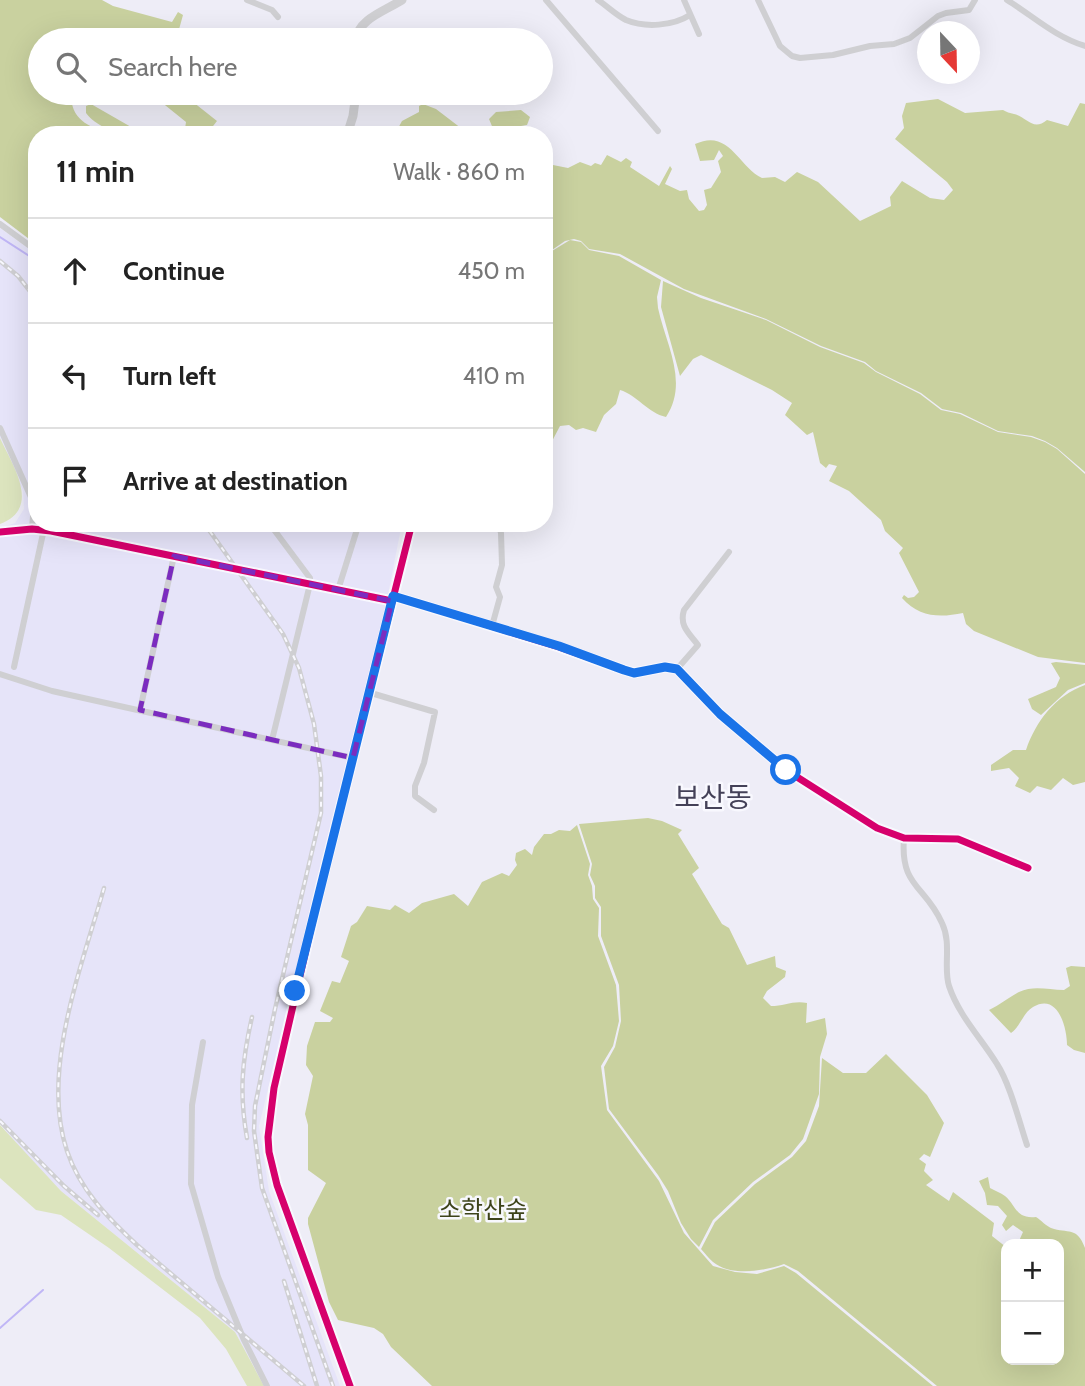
<!DOCTYPE html>
<html lang="en">
<head>
<meta charset="utf-8">
<style>
  :root { --surface:#fff; --page:#f2f2f2; --text:#222; --muted:#767676; --line:#e0e0e0 }
  body { margin:0; font-family:Cabin,"Noto Sans KR",sans-serif; background:var(--page); color:var(--text) }
  .controls { position:absolute; right:21px; bottom:21px; display:grid; overflow:hidden; border-radius:14px; box-shadow:0 7px 28px #0002 }
  .controls button { width:63px; height:63px; display:grid; place-items:center; padding:0; border:0; border-bottom:2px solid var(--line); background:var(--surface); color:var(--text); font:35px sans-serif }
  .compass { position:absolute; left:917px; top:21px; width:63px; height:63px; border-radius:50%; background:var(--surface); box-shadow:0 7px 28px #0002; rotate:158deg }
  .stop { position:absolute; width:21px; height:21px; margin:-16px; border:5px solid #1a73e8; border-radius:50%; background:#fff }
  .stop.end { background:#1a73e8; border-color:#fff; box-shadow:0 2px 7px #0008 }
  .list { margin:0; padding:0; list-style:none }
  h2 { display:flex; justify-content:space-between; align-items:center; height:91px; margin:0; padding:0 28px; font-size:30px }
  h2 small { font-size:23px; font-weight:400; color:var(--muted) }
  .list li { display:grid; grid-template-columns:46px 1fr auto; gap:21px; align-items:center; box-sizing:border-box; height:105px; padding:0 28px; border-top:2px solid var(--line) }
  .list b { display:block; font-size:26px; white-space:nowrap }
  .list em { font-size:23px; font-style:normal; color:var(--muted) }
  .icon { flex:none; width:38px; height:38px; fill:none; stroke:currentColor; stroke-width:2; stroke-linecap:round; stroke-linejoin:round }
  .map { position:relative; flex:none; width:1085px; height:1386px; overflow:hidden }
  .search { position:absolute; background:var(--surface); box-shadow:0 7px 28px #0002; left:28px; top:28px; width:525px; height:77px; display:flex; align-items:center; gap:18px; box-sizing:border-box; padding:0 24px; border-radius:38px; color:var(--muted); font-size:26px }
  .panel { position:absolute; background:var(--surface); box-shadow:0 7px 28px #0002; left:28px; top:126px; width:525px; height:406px; border-radius:28px }
  .map>svg:first-child { display:block }
  .built { fill:#e6e4f9 }
  .green { fill:#dce4be }
  .forest { fill:#c9d19f }
  .lines { fill:none; stroke-linecap:round; stroke-linejoin:round }
  .stream { stroke:#c0b6f6; stroke-width:2 }
  .street { stroke:#cfcfd2; stroke-width:6 }
  .secondary { stroke:#cfcfd2; stroke-width:9 }
  .rail-casing { stroke:#cfcfd2; stroke-width:4.5 }
  .rail { stroke:#f8f8fe; stroke-width:2; stroke-dasharray:5; stroke-linecap:butt }
  .cycleway-casing { stroke:#f8f8fe; stroke-width:11 }
  .cycleway { stroke:#d6006c; stroke-width:7 }
  .route { stroke:#1a73e8; stroke-width:9 }
  .marked { fill:none; stroke:#7b2cbf; stroke-width:5; stroke-dasharray:14 9; stroke-linejoin:round }
  .labels { text-anchor:middle; dominant-baseline:central; stroke-width:5; stroke-linejoin:round; paint-order:stroke }
  .park-label { font-size:24px; fill:#3d431a; stroke:#f8f8fe }
  .quarter-label { font-size:28px; fill:#444158; stroke:#f8f8fe }
</style>
</head>
<body>
<div class="map">
<svg width="1085" height="1386" viewBox="0 0 1085 1386">
  <rect width="100%" height="100%" fill="#eeedf7"/>
  <!-- built -->
  <path class="built" d="M0,228L37,255V523H402L385,610L259,1126L269,1191L340,1386H264L235,1332L61,1191L38,1168L0,1124V528L15,523L24,509L23,491L0,438Z"/>
  <!-- green -->
  <path class="green" d="M0,438C13,466 42,508 0,524Z
    M0,1125L61,1191L235,1332L264,1386H247L226,1349L200,1318L109,1248L61,1215L36,1210L0,1178Z"/>
  <!-- forest -->
  <path class="forest" d="M0,0H102L113,6L172,22L178,12L183,15L178,33L188,40H40V93H61L71,97C73,123 91,126 112,135H37V245L0,217Z
    M150,93H199L193,102L217,121L206,135H184L186,122Z
    M938,99L965,113L1003,110C1006,112 1010,113 1014,114C1027,117 1033,132 1047,120L1068,126L1080,103L1085,104V472L1057,448L1045,441L1032,436L998,431L961,413L942,409L921,393L876,371L865,362L821,346L766,319L684,289L620,254L589,249L581,241L574,239L565,241L552,250H544V159L553,165L568,168L580,162L591,166L595,163L601,165L607,155L621,162L626,158L632,162L630,167L659,186L670,166L672,169L665,184L680,191L687,190L689,199L699,211L704,210L707,205L704,190L711,188L721,172L718,161L723,156L719,150L714,160L700,161L695,144C729,128 738,166 762,178L775,177L785,182L797,172L818,182L860,221L891,206L890,197L902,181L930,198L944,200L953,190L947,182L895,139L904,128L902,116L906,103Z
    M91,104L145,135C126,135 98,130 86,113V106Z
    M423,104L436,109L470,135H390V132H396L402,121L419,112V106Z
    M521,110L530,117L527,125L515,127L516,135H491L494,131L489,119L496,112Z
    M570,240L581,242L589,250L619,256L661,280L657,297L658,308C666,345 689,382 666,417C648,413 637,395 620,390L616,404L604,415L596,432L583,428L576,430L569,425L560,426L550,445L544,449V252L552,251Z
    M663,281L701,298L766,320L820,347L864,363L876,372L920,394L941,410L960,414L998,432L1031,437L1045,442L1057,449L1085,474V663L1038,657L974,631L966,624L963,613C939,618 919,617 902,598L904,595L908,598L914,597L919,592L899,553L903,548L885,531L881,520L849,491L829,481L837,466L829,464L826,468L820,463L813,432L807,435L785,415L792,403L772,390L701,355L693,359L680,376L661,307Z
    M1056,662L1085,665V683L1068,690L1041,715L1032,709L1028,699L1056,687L1060,678L1051,663Z
    M1085,685V782L1073,785L1063,778L1051,790L1037,786L1030,793L1015,786L1019,778L1009,768L991,771V765L1013,750H1026C1036,721 1055,696 1085,685Z
    M648,818L662,821L682,830L678,834L699,868L692,874L722,924L729,928L747,965L775,956L776,967L786,971L785,977L767,991L763,998L771,1006C784,1006 794,1000 807,1003L806,1023L825,1018L827,1034L820,1057L819,1094L803,1139L790,1155L753,1182L713,1220L699,1247L691,1239L681,1223L668,1191L658,1175L609,1109L604,1067L615,1047L621,1021L619,985L601,936V907L595,898V886L590,875L592,864L579,824Z
    M577,825L590,864L588,875L592,886L593,899L599,908L598,936L616,985L619,1021L613,1046L601,1066L607,1110L659,1181L684,1233L713,1266L735,1272L757,1274L784,1266L796,1273L933,1386H432L391,1347L383,1334L374,1328L338,1320L329,1302L308,1224V1218L326,1183L308,1170V1125L305,1114L313,1076L306,1065L307,1046L315,1022H330L333,1018L320,1011L332,981L340,983L349,961L341,957L351,926L357,922L367,906L390,910L395,905L409,913L422,903L454,894L468,906L482,882L502,873L509,876L517,865L515,860L516,853L525,849L532,855L534,847L544,834H551L559,830L570,831Z
    M1071,966L1085,967V1053L1074,1050L1067,1045C1067,1028 1058,992 1033,1007C1023,1013 1020,1027 1011,1033L989,1010C1000,1005 1008,998 1019,992C1034,985 1048,990 1064,990L1070,986L1066,968Z
    M886,1054L927,1095L944,1123L930,1157L924,1154L919,1159L926,1164L924,1171L933,1180L926,1185L949,1201L953,1192L994,1223L992,1236L1006,1247V1360H1059V1244L1050,1241L1047,1244H1023L1019,1241L1023,1232L1013,1225L1006,1231L1002,1225L1007,1216L998,1206L987,1205L985,1193L979,1181L988,1177L990,1188C994,1190 1001,1193 1005,1196C1017,1206 1015,1219 1036,1217C1041,1220 1046,1226 1051,1228C1068,1234 1077,1226 1085,1248V1386H937L798,1271L784,1264C764,1271 731,1277 713,1262C708,1258 705,1253 701,1249L715,1222L755,1184L792,1157L806,1141L819,1106L822,1058L843,1073H866Z"/>
  <g class="lines">
    <!-- stream -->
    <path class="stream" d="M0,237L37,261
      M0,1328L43,1290"/>
    <!-- street -->
    <path class="street" d="M247,0L272,10L278,17
      M546,0L658,131
      M598,0C607,6 616,15 626,20C645,28 673,26 690,15
      M684,0L699,34
      M758,0L780,46L792,56L800,58L833,55L870,46L894,44L910,38L938,16L946,13L969,10L975,0
      M1007,0C1033,16 1055,37 1085,46
      M0,224L37,251
      M0,428L34,504L32,529
      M269,523L310,578V584L272,740
      M0,532L32,529L51,531L392,601
      M338,590L359,523
      M393,596L559,647L624,670L634,673L665,667L677,669L720,714L786,770L877,828L904,838L958,839L1028,868
      M492,626L500,597L496,587L502,565L501,533L498,523
      M14,667L44,529
      M677,669L698,645C689,633 679,626 684,610L729,552
      M0,674L52,691L353,758
      M371,693L435,712L424,763L415,786V796L434,810
      M140,710L174,556
      M904,838C900,887 925,885 942,923C952,944 943,967 949,986C959,1016 981,1038 997,1064C1010,1084 1019,1121 1027,1145
      M203,1042L192,1105L191,1184L218,1277L244,1340L267,1386"/>
    <!-- secondary -->
    <path class="secondary" d="M356,40C358,19 385,11 402,0
      M347,135L353,116L356,93
      M350,1386L277,1185L269,1152L268,1137L274,1088L321,885L412,523"/>
    <!-- rail casing -->
    <g class="rail-casing">
      <path id="rail" d="M0,261L18,276L37,300
        M204,523L283,634L299,668L314,724L321,776V813L275,1009L255,1106L254,1131L262,1188L333,1386
        M104,888C82,966 40,1071 67,1151C80,1190 108,1218 137,1245L304,1386
        M0,1121L64,1186L98,1215
        M247,1138C239,1093 242,1061 252,1017
        M284,1281L317,1386"/>
    </g>
    <!-- rail -->
    <use href="#rail" class="rail"/>
    <!-- cycleway casing -->
    <g class="cycleway-casing">
      <path id="cycleway" d="M0,532L32,529L51,531L392,601
        M393,596L559,647L624,670L634,673L665,667L677,669L720,714L786,770L877,828L904,838L958,839L1028,868
        M350,1386L277,1185L269,1152L268,1137L274,1088L321,885L412,523"/>
    </g>
    <!-- cycleway -->
    <use href="#cycleway" class="cycleway"/>
  </g>
  <g class="lines">
    <!-- route -->
    <path class="route" d="M295,991L393,596L559,646L624,670L634,673L665,667L677,669L720,714L786,770"/>
  </g>
  <!-- marked area -->
  <path class="marked" d="M174,556L392,601L353,758L140,710Z"/>
  <g class="labels">
    <!-- park labels -->
    <g class="park-label">
      <text x="483" y="1209">소학산숲</text>
    </g>
    <!-- quarter labels -->
    <g class="quarter-label">
      <text x="713" y="797">보산동</text>
    </g>
  </g>
</svg>
<div class="controls">
<button>+</button>
<button>−</button>
</div>
<svg class="compass" viewBox="-18 -18 36 36"><path d="M0-13l5 13h-10z" fill="#e53935"/><path d="M0 13l5-13h-10z" fill="#767676"/></svg>
<div class="stop" style="left:786px;top:770px"></div>
<div class="stop end" style="left:295px;top:991px"></div>
<div class="search"><svg class="icon" aria-label="search" viewBox="0 0 24 24"><circle cx="10" cy="10" r="6"/><path d="M15 15l6 6"/></svg>Search here</div>
<section class="panel">
<h2>11 min<small>Walk · 860 m</small></h2>
<ul class="list">
<li><svg class="icon" aria-label="ahead" viewBox="0 0 24 24"><path d="M12 20V5M6 11l6-6 6 6"/></svg><div><b>Continue</b></div><em>450 m</em></li>
<li><svg class="icon" aria-label="left" viewBox="0 0 24 24"><path d="M17 20v-9H6M10 6l-5 5 5 5"/></svg><div><b>Turn left</b></div><em>410 m</em></li>
<li><svg class="icon" aria-label="arrive" viewBox="0 0 24 24"><path d="M6 21V4h12l-3 4 3 4H6"/></svg><div><b>Arrive at destination</b></div></li>
</ul>
</section>
</div>
</body>
</html>
